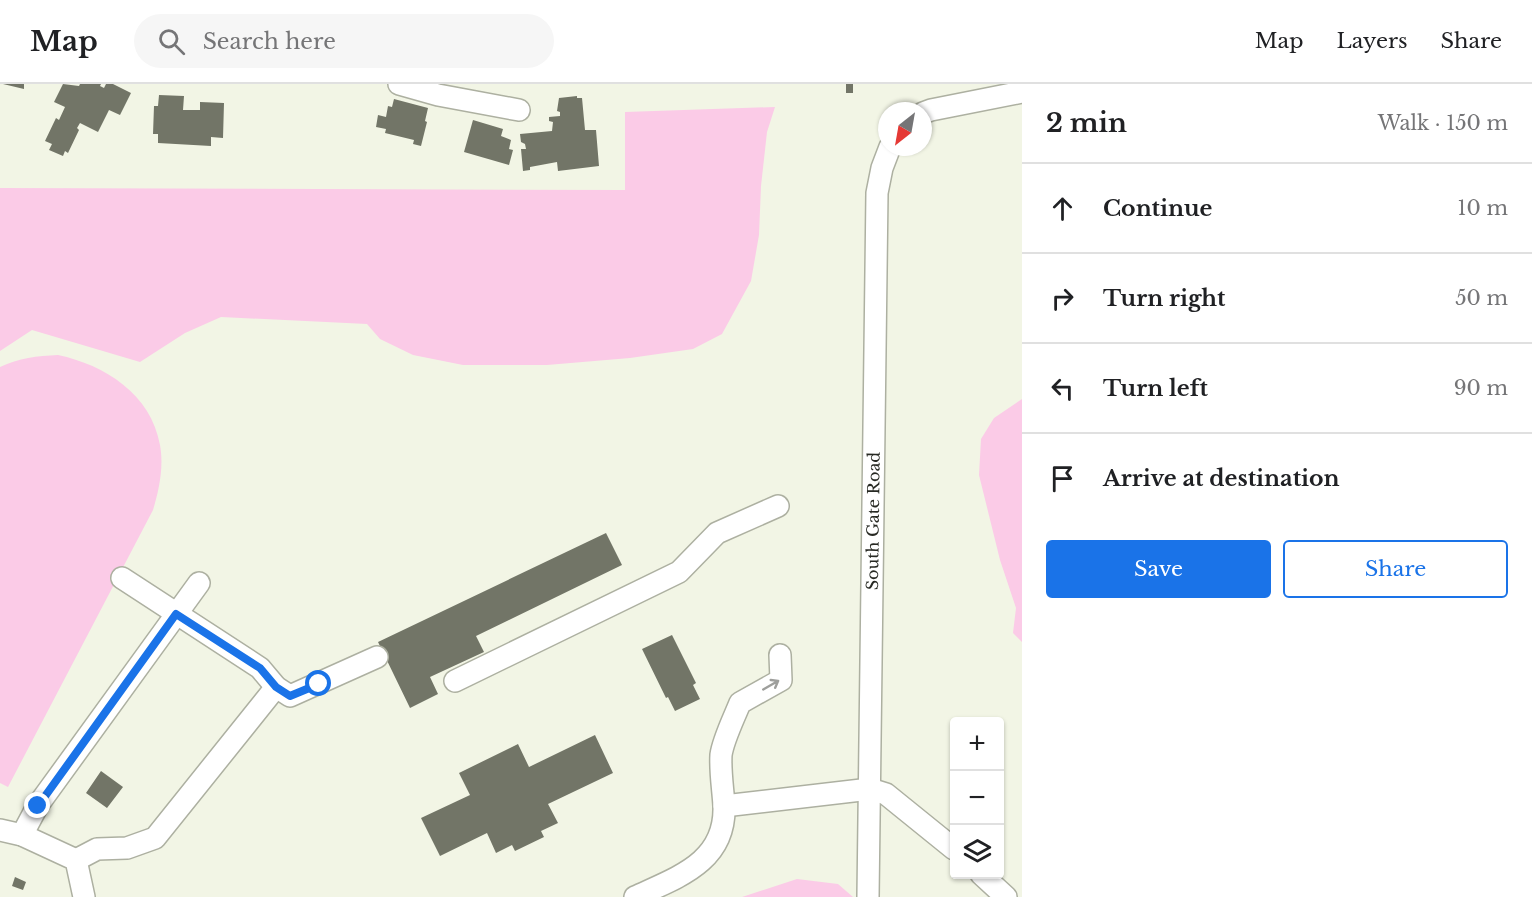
<!DOCTYPE html>
<html lang="en">
<head>
<meta charset="utf-8">
<style>
  :root { --surface:#fff; --page:#f6f6f6; --text:#202124; --muted:#757577; --line:#e0e0e0; --accent:#1a73e8 }
  body { margin:0; font-family:"Libre Baskerville",serif; background:var(--page); color:var(--text) }
  .controls { position:absolute; right:18px; bottom:18px; display:grid; overflow:hidden; border-radius:6px; box-shadow:0 2px 4px #0004 }
  .controls button { width:54px; height:54px; display:grid; place-items:center; padding:0; border:0; border-bottom:2px solid var(--line); background:var(--surface); color:var(--text); font:30px sans-serif }
  .compass { position:absolute; left:878px; top:18px; width:54px; height:54px; border-radius:50%; background:var(--surface); box-shadow:0 2px 4px #0004; rotate:211deg }
  .stop { position:absolute; width:18px; height:18px; margin:-14px; border:4px solid #1a73e8; border-radius:50%; background:#fff }
  .stop.end { background:#1a73e8; border-color:#fff; box-shadow:0 2px 6px #0008 }
  .list { margin:0; padding:0; list-style:none }
  h2 { display:flex; justify-content:space-between; align-items:center; height:78px; margin:0; padding:0 24px; font-size:26px }
  h2 small { font-size:20px; font-weight:400; color:var(--muted) }
  .list li { display:grid; grid-template-columns:39px 1fr auto; gap:18px; align-items:center; box-sizing:border-box; height:90px; padding:0 24px; border-top:2px solid var(--line) }
  .list b { display:block; font-size:22px; white-space:nowrap }
  .list em { font-size:20px; font-style:normal; color:var(--muted) }
  .actions { display:flex; gap:12px; padding:18px 24px }
  .actions a { flex:1; padding:14px 0; border:2px solid var(--accent); border-radius:6px; text-align:center; font-size:21px; color:var(--accent) }
  .actions .main { background:var(--accent); color:#fff }
  .icon { flex:none; width:33px; height:33px; fill:none; stroke:currentColor; stroke-width:2; stroke-linecap:round; stroke-linejoin:round }
  .map { position:relative; flex:none; width:1022px; height:813px; overflow:hidden }
  header { display:flex; align-items:center; gap:36px; box-sizing:border-box; height:84px; padding:0 30px; background:var(--surface); border-bottom:2px solid var(--line) }
  header strong { font-size:28px }
  nav { display:flex; gap:33px; margin-inline-start:auto; font-size:21px }
  .search { width:420px; height:54px; background:var(--page); display:flex; align-items:center; gap:15px; box-sizing:border-box; padding:0 21px; border-radius:33px; color:var(--muted); font-size:22px }
  main { display:flex }
  aside { flex:1; background:var(--surface) }
  .map>svg:first-child { display:block }
  .green { fill:#fbcbe7 }
  .building { fill:#727567 }
  .lines { fill:none; stroke-linecap:round; stroke-linejoin:round }
  .minor-casing { stroke:#adb0a1; stroke-width:24 }
  .minor { stroke:#fff; stroke-width:21 }
  .oneway { stroke:#9e9f9c }
  .route { stroke:#1a73e8; stroke-width:8 }
  .labels { text-anchor:middle; dominant-baseline:central; stroke-width:4.5; stroke-linejoin:round; paint-order:stroke }
  .street-label { font-size:16px; fill:#272923; stroke:#f2f5e5 }
</style>
</head>
<body>
<header>
<strong>Map</strong>
<div class="search"><svg class="icon" aria-label="search" viewBox="0 0 24 24"><circle cx="10" cy="10" r="6"/><path d="M15 15l6 6"/></svg>Search here</div>
<nav><a>Map</a><a>Layers</a><a>Share</a></nav>
</header>
<main>
<div class="map">
<svg width="1022" height="813" viewBox="0 0 1022 813">
  <rect width="100%" height="100%" fill="#f2f5e5"/>
  <!-- green -->
  <path class="green" d="M775,23L767,48L761,102L759,151L751,197L722,250L693,265L630,274L547,281H463L413,271L380,255L367,240L221,233L185,249L140,278L32,246L0,267V104L625,106V28Z
    M58,271C105,281 151,310 160,361C164,383 159,406 153,426L8,703L0,699V283C19,274 37,272 58,271Z
    M1022,315V558L1013,549L1016,524L1000,476L979,391L981,355L994,334Z
    M797,795L838,800L853,813H742Z"/>
  <!-- building -->
  <path class="building" d="M3,0H24V5Z
    M63,0L79,2L80,0H101L100,2L104,4L106,0H113L131,9L120,31L109,26L98,48L80,39L77,44L79,46L68,69L65,67L63,72L49,66L52,60L45,57L56,34L59,36L65,23L54,18Z
    M846,0H853V9H846Z
    M159,11L184,12L183,26H200V18L224,19L223,54L211,53V62L158,59V50H153L154,22H158Z
    M577,12V14H582L585,46H596L599,82L558,87L557,78L530,83V86L523,87L521,65H526L525,60L521,58L520,50L552,47L553,38L549,37V33L560,32V28L557,27L559,14Z
    M394,15L428,24L425,37L427,38L421,62L413,60L414,56L385,49L386,45L376,43L378,31L386,33L388,22L392,23Z
    M473,36L503,45L501,52L511,56L509,65L513,66L509,81L464,68Z
    M606,449L622,481L476,552L484,568L430,593L438,610L410,624L378,558Z
    M672,551L696,599L693,601L700,615L675,627L668,613L666,614L642,565Z
    M595,651L613,689L548,720L558,739L541,747L544,753L515,767L512,761L496,769L487,749L440,772L421,734L470,711L459,689L518,660L529,683Z
    M101,687L123,703L107,724L86,709Z
    M15,793L26,798L23,806L12,802Z"/>
  <g class="lines">
    <!-- minor casing -->
    <g class="minor-casing">
      <g id="minor">
        <path d="M399,0L438,11L519,26"/>
        <path d="M923,29L931,26L1022,8"/>
        <path d="M122,494L260,584L276,603L290,612L377,573"/>
        <path d="M455,597L679,488L717,449L778,422"/>
        <path d="M724,722L870,705L886,710L954,765"/>
        <path d="M0,746L22,751L76,776L84,813"/>
        <path d="M22,751L38,721L199,499"/>
        <path d="M76,776L97,765L127,764L155,754L276,603"/>
        <path d="M981,790L1006,813"/>
        <path d="M635,813C678,793 726,778 724,722C723,705 720,688 721,671C723,656 734,634 740,619L781,596L780,571"/>
        <path id="s1" d="M868,813L877,109L882,84L890,63"/>
      </g>
    </g>
    <!-- minor -->
    <use href="#minor" class="minor"/>
  </g>
  <!-- one-way arrows -->
  <defs><path id="oneway-shaft" d="M-6 0H5M1.5-3L5.5 0L1.5 3" fill="none" stroke-width="1.6" stroke-linecap="round" stroke-linejoin="round" transform="scale(1.5)"/></defs>
  <use class="oneway" href="#oneway-shaft" transform="translate(771 601) rotate(-30)"/>
  <g class="lines">
    <!-- route -->
    <path class="route" d="M38,722L176,530L260,584L276,603L290,612L319,600"/>
  </g>
  <g class="labels">
    <!-- street labels -->
    <g class="street-label">
      <text stroke="none"><textPath href="#s1" startOffset="376">South Gate Road</textPath></text>
    </g>
  </g>
</svg>
<div class="controls">
<button>+</button>
<button>−</button>
<button><svg class="icon" aria-label="layers" viewBox="0 0 24 24"><path d="M12 4l9 5-9 5-9-5zM3 14l9 5 9-5"/></svg></button>
</div>
<svg class="compass" viewBox="-18 -18 36 36"><path d="M0-13l5 13h-10z" fill="#e53935"/><path d="M0 13l5-13h-10z" fill="#757577"/></svg>
<div class="stop" style="left:319px;top:600px"></div>
<div class="stop end" style="left:38px;top:722px"></div>
</div>
<aside>
<h2>2 min<small>Walk · 150 m</small></h2>
<ul class="list">
<li><svg class="icon" aria-label="ahead" viewBox="0 0 24 24"><path d="M12 20V5M6 11l6-6 6 6"/></svg><div><b>Continue</b></div><em>10 m</em></li>
<li><svg class="icon" aria-label="right" viewBox="0 0 24 24"><path d="M7 20v-9h11M14 6l5 5-5 5"/></svg><div><b>Turn right</b></div><em>50 m</em></li>
<li><svg class="icon" aria-label="left" viewBox="0 0 24 24"><path d="M17 20v-9H6M10 6l-5 5 5 5"/></svg><div><b>Turn left</b></div><em>90 m</em></li>
<li><svg class="icon" aria-label="arrive" viewBox="0 0 24 24"><path d="M6 21V4h12l-3 4 3 4H6"/></svg><div><b>Arrive at destination</b></div></li>
</ul>
<div class="actions"><a class="main">Save</a><a>Share</a></div>
</aside>
</main>
</body>
</html>
